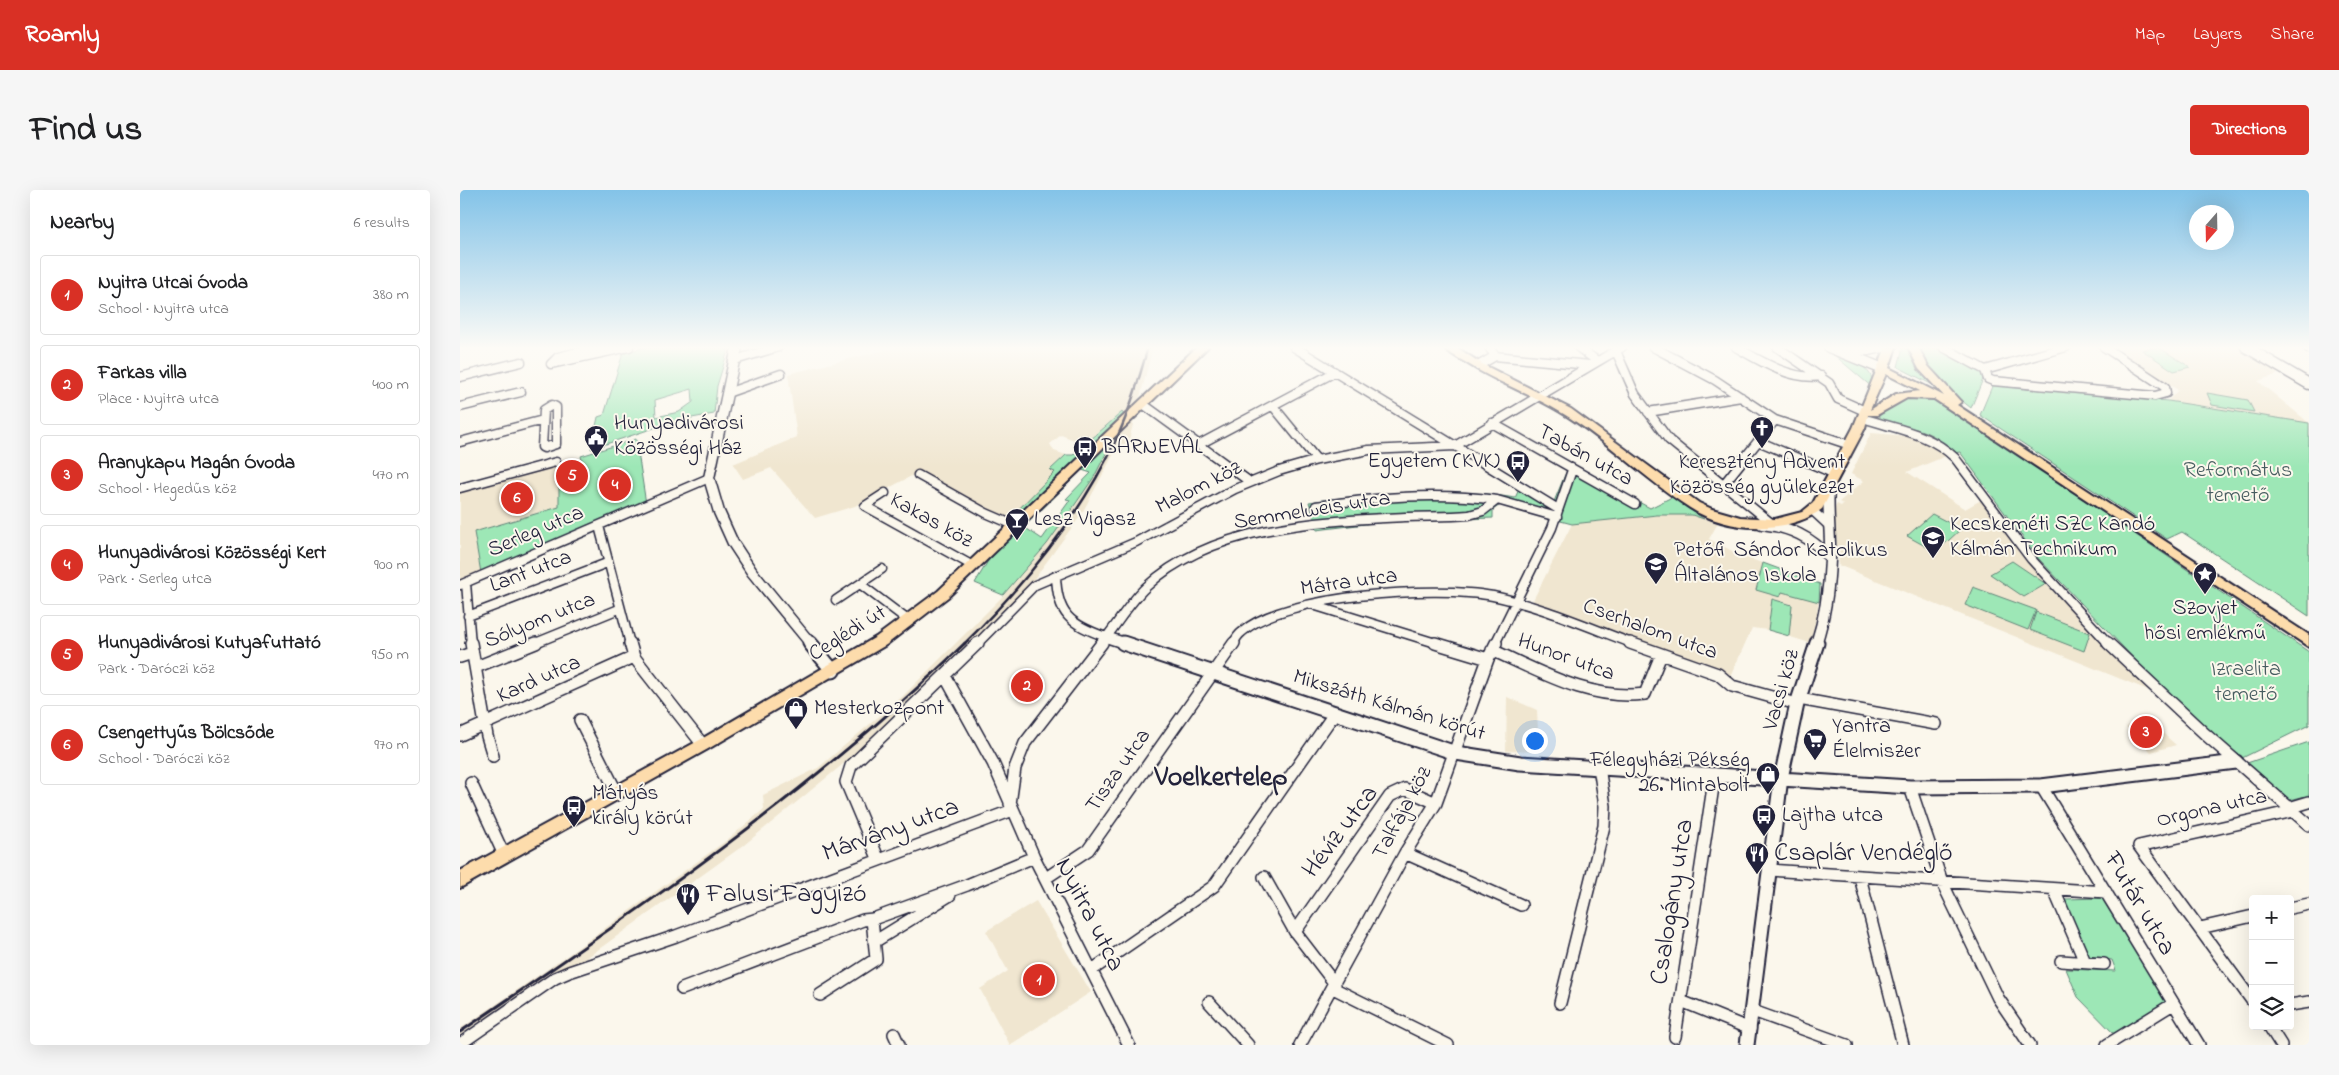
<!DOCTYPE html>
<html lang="en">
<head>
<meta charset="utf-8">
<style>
  :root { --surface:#fff; --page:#f6f6f6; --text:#202124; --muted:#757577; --line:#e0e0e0; --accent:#d93025 }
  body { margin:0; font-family:"Indie Flower",sans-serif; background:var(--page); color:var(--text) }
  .controls { position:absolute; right:15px; bottom:15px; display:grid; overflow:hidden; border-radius:5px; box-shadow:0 5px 20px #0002 }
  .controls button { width:45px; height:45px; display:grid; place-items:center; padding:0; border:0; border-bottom:1px solid var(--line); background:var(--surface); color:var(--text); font:25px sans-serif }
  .compass { position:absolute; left:1729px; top:15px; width:45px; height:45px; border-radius:50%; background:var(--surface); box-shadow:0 5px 20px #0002; rotate:200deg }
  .you { position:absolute; left:1074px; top:550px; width:18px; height:18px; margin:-12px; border:4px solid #fff; border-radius:50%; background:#1a73e8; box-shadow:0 0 0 8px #1a73e833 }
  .badge { display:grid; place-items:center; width:32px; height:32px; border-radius:50%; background:var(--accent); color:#fff; font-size:16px; font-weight:700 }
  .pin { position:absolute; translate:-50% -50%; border:2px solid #fff; box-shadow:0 1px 5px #0006 }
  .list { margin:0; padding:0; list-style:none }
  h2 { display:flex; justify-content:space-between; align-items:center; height:65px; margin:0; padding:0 20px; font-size:21px }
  h2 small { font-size:16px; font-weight:400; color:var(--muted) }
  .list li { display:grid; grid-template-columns:32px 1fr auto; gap:15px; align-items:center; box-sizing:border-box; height:80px; margin:0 10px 10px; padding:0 10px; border:1px solid var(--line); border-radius:5px }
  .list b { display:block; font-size:19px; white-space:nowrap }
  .list p { margin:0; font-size:16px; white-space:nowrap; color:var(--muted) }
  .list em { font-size:16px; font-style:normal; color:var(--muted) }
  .icon { flex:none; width:28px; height:28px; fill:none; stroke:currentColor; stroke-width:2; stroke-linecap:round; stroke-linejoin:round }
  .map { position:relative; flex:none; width:1849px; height:855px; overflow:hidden; border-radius:5px }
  header { display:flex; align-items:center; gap:30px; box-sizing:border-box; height:70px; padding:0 25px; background:var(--accent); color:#fff }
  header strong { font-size:24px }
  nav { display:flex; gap:28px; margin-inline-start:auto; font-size:18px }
  .intro { display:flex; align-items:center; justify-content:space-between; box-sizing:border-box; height:120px; padding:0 30px }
  h1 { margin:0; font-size:35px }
  .button { padding:12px 22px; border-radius:5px; background:var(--accent); color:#fff; font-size:18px; font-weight:700 }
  main { display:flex; gap:30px; padding:0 30px }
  aside { flex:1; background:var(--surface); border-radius:5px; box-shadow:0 5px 20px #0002 }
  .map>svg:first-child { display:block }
  .built { fill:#f0e6d0 }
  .green { fill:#9de7b6; stroke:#608478; fill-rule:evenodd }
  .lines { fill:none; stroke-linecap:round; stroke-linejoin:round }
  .minor-far1-casing { stroke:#22223b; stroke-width:11 }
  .minor-casing { stroke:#22223b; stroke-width:14 }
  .tertiary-far1-casing { stroke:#22223b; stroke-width:13 }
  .tertiary-casing { stroke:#22223b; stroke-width:17 }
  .primary-casing { stroke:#22223b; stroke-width:4 }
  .minor-far1 { stroke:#fbf7ec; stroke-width:8 }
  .minor { stroke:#fbf7ec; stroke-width:11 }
  .tertiary-far1 { stroke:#fbf7ec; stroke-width:10 }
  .tertiary { stroke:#fbf7ec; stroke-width:13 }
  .primary { fill:#fddcac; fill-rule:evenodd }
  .rail-far1 { stroke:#22223b; stroke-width:2.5 }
  .rail { stroke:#22223b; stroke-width:3 }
  .labels { text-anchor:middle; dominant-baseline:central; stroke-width:4; stroke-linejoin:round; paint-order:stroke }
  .poi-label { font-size:22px; fill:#22223b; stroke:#fbf7ec; text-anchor:start }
  .street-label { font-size:22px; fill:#22223b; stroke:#fbf7ec }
  .park-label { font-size:22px; fill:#475d60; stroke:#fbf7ec }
  .near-street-label { font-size:26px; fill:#22223b; stroke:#fbf7ec }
  .near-poi-label { font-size:26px; fill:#22223b; stroke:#fbf7ec; text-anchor:start }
  .district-label { font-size:28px; font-weight:bold; fill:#22223b; stroke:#fbf7ec }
</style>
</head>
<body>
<header>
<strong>Roamly</strong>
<nav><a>Map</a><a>Layers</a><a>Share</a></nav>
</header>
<div class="intro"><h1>Find us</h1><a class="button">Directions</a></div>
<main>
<aside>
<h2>Nearby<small>6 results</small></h2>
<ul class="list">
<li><span class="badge">1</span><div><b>Nyitra Utcai Óvoda</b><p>School · Nyitra utca</p></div><em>380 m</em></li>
<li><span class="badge">2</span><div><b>Farkas villa</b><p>Place · Nyitra utca</p></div><em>400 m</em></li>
<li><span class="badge">3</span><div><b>Aranykapu Magán Óvoda</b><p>School · Hegedűs köz</p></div><em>470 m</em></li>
<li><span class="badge">4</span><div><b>Hunyadivárosi Közösségi Kert</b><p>Park · Serleg utca</p></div><em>900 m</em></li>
<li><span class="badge">5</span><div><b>Hunyadivárosi Kutyafuttató</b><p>Park · Daróczi köz</p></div><em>950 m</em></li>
<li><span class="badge">6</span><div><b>Csengettyűs Bölcsőde</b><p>School · Daróczi köz</p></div><em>970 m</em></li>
</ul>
</aside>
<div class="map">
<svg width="1849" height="855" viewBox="0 0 1849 855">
  <rect width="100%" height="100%" fill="#fbf7ec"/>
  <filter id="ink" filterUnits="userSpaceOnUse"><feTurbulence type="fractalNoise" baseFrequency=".02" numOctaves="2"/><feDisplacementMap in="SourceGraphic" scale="10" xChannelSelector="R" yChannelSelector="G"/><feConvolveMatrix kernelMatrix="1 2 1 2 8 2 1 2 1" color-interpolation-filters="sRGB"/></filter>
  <g filter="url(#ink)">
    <!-- built -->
    <path class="built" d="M437,157H693L668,254H659L621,325L571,393L474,492L404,557L284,655L125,769L92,786L0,848V839L101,770L267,650L304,619L303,605L358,578L443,506L543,406L587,354L634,287L665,226L662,222L625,254L601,245L590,254L594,261L606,265L590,279L596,282L549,329L523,319L457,283L395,316L355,328L311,278L283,289L273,274L337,247L328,184Z
      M1651,157H1778L1819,182L1816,185L1798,191L1849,233L1708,211L1718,200Z
      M1411,243L1462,247L1470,255L1486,266L1447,282L1505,319L1521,310L1586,394L1693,502L1378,375L1380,359L1377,356L1374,319L1377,314L1381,316L1383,314L1379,312L1404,291L1391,284Z
      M99,276V317L14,342L21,383L0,391V303Z
      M1197,325H1232L1258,333L1249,349L1280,365L1360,394L1357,424L1350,453L1308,440L1292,438L1271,485L1071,414L1112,334Z
      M1047,507L1077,520L1079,562L1046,561Z
      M1691,530L1707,547L1716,555L1691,562L1666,537Z
      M576,711L631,802L550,855L520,799L548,781L526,741Z"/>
    <!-- green -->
    <path class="green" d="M187,157H269L257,196L254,224L226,229L197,239V237L131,259L138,227L144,225L163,163ZM232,199L233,212L219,222L196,227L195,210Z
      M1443,157H1448L1455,174L1471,194L1438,177Z
      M1458,157H1476L1521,181L1523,189L1511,218C1489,201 1470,182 1458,157Z
      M1698,157L1730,177L1714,181L1682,160Z
      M1376,162C1391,170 1415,177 1413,198L1373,164Z
      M1533,194L1708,211L1849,233V426L1722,342L1707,349L1520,225Z
      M1747,203L1788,210L1794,222L1752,215Z
      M1440,207L1469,208L1481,213L1849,462V535L1780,569L1684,479L1578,368L1500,262L1494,263C1482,250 1469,241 1451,238C1439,235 1428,235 1418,228L1427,216Z
      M662,222L665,226L634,287L614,316L587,354L543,405L515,393L528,371L549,329L595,282L590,280L606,265H613ZM622,280L631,283L606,309L610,310L582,349L564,337Z
      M176,249L186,314L21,383L14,342L99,317V276L122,270L121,266Z
      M1109,275L1190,318L1212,307L1244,329L1232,325H1197L1112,334L1040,315L1033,320V328L922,332L857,340L849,312C918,303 985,296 1055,308L1061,295L1093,314Z
      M1472,324L1501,339L1476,362L1447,346Z
      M1552,371L1586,394L1564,407L1530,384Z
      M1303,373L1360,394L1359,412L1322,402L1320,407L1296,400Z
      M1513,397L1576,420L1568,440L1505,415Z
      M1312,409L1332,415L1329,446L1308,440Z
      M1576,422L1630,443L1624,461L1570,440Z
      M1849,552V605L1830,610L1787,573Z
      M1642,708L1709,817L1659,849L1618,807L1606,779L1656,781L1652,770L1628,768L1603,709Z"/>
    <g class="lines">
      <!-- minor-far1 casing -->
      <g class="minor-far1-casing">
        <path id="minor-far1" d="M139,157L98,167L91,174L169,157
          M834,157L1098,319
          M1029,157L1035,166
          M1118,157L1137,171
          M1193,157L1255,190L1315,230L1390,255
          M1276,157C1300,171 1332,191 1361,186
          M1317,157L1369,193L1378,209L1405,221
          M1483,157L1525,180L1528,189L1533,191L1695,206L1706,203L1705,197L1644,157
          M1847,157L1849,159
          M1156,161L1175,204L1209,250L1310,332
          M275,170L318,157
          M1018,176L1035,166L1130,175
          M1525,180L1606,157
          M0,187L61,172
          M267,203L321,184
          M683,214L790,292
          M92,215L96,217V254L84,258L82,257L84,220Z
          M813,216L857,270
          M0,217L61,202
          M1188,222L1281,207
          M1409,230C1441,240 1470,244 1495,268L1571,369L1649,454
          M1032,233L1175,314
          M1298,251L1375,284
          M0,252L83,230
          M740,254L875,182
          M458,285L526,323L556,336
          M1263,295L1315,230
          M0,298L96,272
          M425,303L405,316L513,376
          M856,316C917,307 976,302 1037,310
          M1353,321L1367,334
          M139,336L170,454
          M596,385C597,425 610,434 646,447
          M6,393L11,454
          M400,394L449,431
          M0,395L249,288
          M376,410L422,379
          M856,416L979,454
          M8,426L147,373
          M73,454L159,419
          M517,454L575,395L676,352L775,299L819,281L857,270L909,260L995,256L1162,157
          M641,454C656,436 669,413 686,397C752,335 859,331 945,327C966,326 988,327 1009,325L1023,321L1037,310L1097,327
          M773,454C775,450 778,445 782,442C824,404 978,395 1033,406C1081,416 1128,437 1174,454
          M1035,454L1092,338L1112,280"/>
      </g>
      <!-- minor casing -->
      <g class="minor-casing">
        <path id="minor" d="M11,453L27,546L33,566
          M170,453L174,467L243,555
          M975,453L1028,469
          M1170,453L1258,484L1272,496L1337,514
          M1648,453L1745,544L1849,635
          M1032,460C1081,482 1130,511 1185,504L1201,465
          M0,467L12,463
          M16,477L76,453
          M485,486L533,573L574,667L669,855
          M1339,509L1476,534
          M120,530L156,601
          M0,545L174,467
          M11,593L44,665
          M1581,596L1739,855
          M1450,597L1482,692L1538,808L1570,855
          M550,614L555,578L565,553L642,453
          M1829,618L1849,612
          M945,663L1061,715
          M418,668L386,592L391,576L518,453
          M1309,680L1646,702
          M804,687L835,742L875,794
          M1400,687L1443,855
          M586,688L628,660L774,453
          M1594,700L1625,772
          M1830,718L1849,714
          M1740,738L1793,726
          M835,742L930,606L945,599L976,613
          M414,752L490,705
          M1601,771L1644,774
          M632,780L754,696L874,524
          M873,798L988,855
          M222,799L403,730L413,729L507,695L574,667
          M360,805L416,769L412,729
          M1221,811L1290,839
          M749,812L788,855
          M1793,812L1679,656L1833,621
          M1100,813L1144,636L1145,616L1139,577
          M1830,815L1849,812
          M1293,821L1387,855
          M1809,836L1821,855
          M434,844L439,855
          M1215,847L1255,584
          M0,854L95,788L109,782L216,746L553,620
          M840,855L945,663L976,613L1028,469L1036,453
          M1647,855L1713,814"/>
      </g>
      <!-- tertiary-far1 casing -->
      <g class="tertiary-far1-casing">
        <path id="tertiary-far1" d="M277,157L249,288L259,322L273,353L292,382L351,454
          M1369,157L1423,179
          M1786,157L1849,194
          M1384,159L1408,160L1423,157
          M1302,334C1330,337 1351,347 1370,368
          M646,447L667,454
          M1356,454C1365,427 1369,398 1370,370C1371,345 1367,321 1369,296"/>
      </g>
      <!-- tertiary casing -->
      <g class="tertiary-casing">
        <path id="tertiary" d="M350,453L373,481
          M663,453L996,563L1060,573L1450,597L1581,596L1776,572
          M1287,855L1321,588L1337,514L1357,453"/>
      </g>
      <!-- primary casing -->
      <g class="primary-casing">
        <path id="primary" d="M737,157H748L488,407L426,455L248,559L0,698V681L238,551L416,447L478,401Z
          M983,157H996L1022,174L1111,219L1239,313L1252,319L1280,327L1315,329L1342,322L1353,313L1393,238L1426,157H1436L1429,178L1484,206L1459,179L1448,157H1458L1468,176L1501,212L1497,215L1849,445V457L1474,209L1447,208L1417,225H1408L1405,238L1362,319C1327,345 1267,342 1230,318C1186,290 1146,249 1102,223C1071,204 1036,192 1005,172C998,168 989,163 983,157ZM1426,184L1460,201L1436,204L1410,220Z"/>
      </g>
      <!-- minor-far1 -->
      <use href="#minor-far1" class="minor-far1"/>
      <!-- minor -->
      <use href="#minor" class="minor"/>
      <!-- tertiary-far1 -->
      <use href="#tertiary-far1" class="tertiary-far1"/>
      <!-- tertiary -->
      <use href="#tertiary" class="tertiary"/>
      <!-- primary -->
      <use href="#primary" class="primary"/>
      <!-- rail-far1 -->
      <path class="rail-far1" d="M504,454C564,395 620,327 656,250C670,220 679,189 688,157"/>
      <!-- rail -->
      <path class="rail" d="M0,842C177,722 352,602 505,453"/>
    </g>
  </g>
  <!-- sky -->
  <linearGradient id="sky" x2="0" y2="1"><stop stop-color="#83c3e8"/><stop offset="0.57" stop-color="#fdfbf6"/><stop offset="1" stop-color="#fdfbf6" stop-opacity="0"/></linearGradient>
  <rect width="1849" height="277" fill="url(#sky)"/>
  <!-- icons -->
  <defs>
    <g id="church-pin" transform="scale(1.25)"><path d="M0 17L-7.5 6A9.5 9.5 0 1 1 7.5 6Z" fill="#22223b" stroke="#fbf7ec"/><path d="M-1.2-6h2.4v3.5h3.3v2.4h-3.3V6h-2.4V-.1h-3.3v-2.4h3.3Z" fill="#fff"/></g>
    <g id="civic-pin" transform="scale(1.25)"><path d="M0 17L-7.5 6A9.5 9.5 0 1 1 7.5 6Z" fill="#22223b" stroke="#fbf7ec"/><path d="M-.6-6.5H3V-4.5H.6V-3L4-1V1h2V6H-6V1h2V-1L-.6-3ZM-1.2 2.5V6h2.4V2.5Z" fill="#fff"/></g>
    <g id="bus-pin" transform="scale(1.25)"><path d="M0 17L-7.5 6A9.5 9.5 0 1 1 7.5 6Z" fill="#22223b" stroke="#fbf7ec"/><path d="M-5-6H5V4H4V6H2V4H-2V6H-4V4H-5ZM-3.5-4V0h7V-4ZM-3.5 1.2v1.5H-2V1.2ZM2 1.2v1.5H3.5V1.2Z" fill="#fff"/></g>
    <g id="bar-pin" transform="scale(1.25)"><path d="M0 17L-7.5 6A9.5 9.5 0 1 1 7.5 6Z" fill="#22223b" stroke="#fbf7ec"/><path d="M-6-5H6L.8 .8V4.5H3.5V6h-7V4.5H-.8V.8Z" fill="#fff"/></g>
    <g id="school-pin" transform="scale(1.25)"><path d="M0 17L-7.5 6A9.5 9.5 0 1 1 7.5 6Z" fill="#22223b" stroke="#fbf7ec"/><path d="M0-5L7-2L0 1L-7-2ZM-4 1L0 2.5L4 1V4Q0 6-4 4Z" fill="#fff"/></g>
    <g id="sight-pin" transform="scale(1.25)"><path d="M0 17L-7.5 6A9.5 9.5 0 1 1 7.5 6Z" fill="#22223b" stroke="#fbf7ec"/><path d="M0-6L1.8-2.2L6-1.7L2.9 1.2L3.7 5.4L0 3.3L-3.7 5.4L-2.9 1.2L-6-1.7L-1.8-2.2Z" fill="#fff"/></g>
    <g id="shop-pin" transform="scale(1.25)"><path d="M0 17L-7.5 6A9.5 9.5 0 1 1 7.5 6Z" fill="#22223b" stroke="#fbf7ec"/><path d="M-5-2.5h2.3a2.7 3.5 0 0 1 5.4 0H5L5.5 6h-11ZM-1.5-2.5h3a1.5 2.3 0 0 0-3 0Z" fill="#fff"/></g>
    <g id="supermarket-pin" transform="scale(1.25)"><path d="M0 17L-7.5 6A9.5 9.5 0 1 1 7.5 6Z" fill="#22223b" stroke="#fbf7ec"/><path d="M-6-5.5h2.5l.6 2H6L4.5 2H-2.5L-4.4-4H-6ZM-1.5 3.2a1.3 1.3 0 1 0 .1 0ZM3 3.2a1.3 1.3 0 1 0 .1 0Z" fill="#fff"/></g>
    <g id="restaurant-pin" transform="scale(1.25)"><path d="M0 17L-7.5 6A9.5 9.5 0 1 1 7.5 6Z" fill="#22223b" stroke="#fbf7ec"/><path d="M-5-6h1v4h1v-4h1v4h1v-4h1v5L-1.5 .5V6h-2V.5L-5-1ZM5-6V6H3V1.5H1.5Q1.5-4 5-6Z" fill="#fff"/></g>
  </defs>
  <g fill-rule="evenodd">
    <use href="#church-pin" x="1302" y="238"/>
    <use href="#civic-pin" x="136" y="247"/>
    <use href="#bus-pin" x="625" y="258"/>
    <use href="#bus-pin" x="1058" y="272"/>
    <use href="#bar-pin" x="557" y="330"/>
    <use href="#school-pin" x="1473" y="348"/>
    <use href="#school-pin" x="1196" y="374"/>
    <use href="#sight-pin" x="1745" y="384"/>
    <use href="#shop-pin" x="336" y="519"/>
    <use href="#supermarket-pin" x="1355" y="550"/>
    <use href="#shop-pin" x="1308" y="584"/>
    <use href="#bus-pin" x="114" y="617"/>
    <use href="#bus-pin" x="1304" y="626"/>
    <use href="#restaurant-pin" x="1297" y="664"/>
    <use href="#restaurant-pin" x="228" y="705"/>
  </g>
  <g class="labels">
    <!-- poi labels -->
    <g class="poi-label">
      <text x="154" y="234">Hunyadivárosi<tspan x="154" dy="25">Közösségi Ház</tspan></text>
      <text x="642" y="258">BARNEVÁL</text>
      <text x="1040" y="272" text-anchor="end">Egyetem (KVK)</text>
      <text x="1302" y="273" text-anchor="middle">Keresztény Advent<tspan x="1302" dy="25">Közösség gyülekezet</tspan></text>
      <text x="574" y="330">Lesz Vigasz</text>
      <text x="1490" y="335">Kecskeméti SZC Kandó<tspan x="1490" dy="25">Kálmán Technikum</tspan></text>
      <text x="1214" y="361">Petőfi Sándor Katolikus<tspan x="1214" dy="25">Általános Iskola</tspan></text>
      <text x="1745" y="419" text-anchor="middle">Szovjet<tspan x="1745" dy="25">hősi emlékmű</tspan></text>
      <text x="354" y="519">Mesterkozpont</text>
      <text x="1372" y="537">Yantra<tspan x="1372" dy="25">Élelmiszer</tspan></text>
      <text x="1290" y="571" text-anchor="end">Félegyházi Pékség<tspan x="1290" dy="25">26. Mintabolt</tspan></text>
      <text x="132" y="604">Mátyás<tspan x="132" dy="25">király körút</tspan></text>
      <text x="1322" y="626">Lajtha utca</text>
    </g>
    <!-- street labels -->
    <g class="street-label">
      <text transform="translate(1125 266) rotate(29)">Tabán utca</text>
      <text transform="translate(739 298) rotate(-27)">Malom köz</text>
      <text transform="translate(852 321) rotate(-9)">Semmelweis utca</text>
      <text transform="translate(471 331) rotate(29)">Kakas köz</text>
      <text transform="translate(76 342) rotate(-23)">Serleg utca</text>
      <text transform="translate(71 382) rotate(-21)">Lant utca</text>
      <text transform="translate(889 393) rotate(-8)">Mátra utca</text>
      <text transform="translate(80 431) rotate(-22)">Sólyom utca</text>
      <text transform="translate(1190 440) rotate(20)">Cserhalom utca</text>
      <text transform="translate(388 444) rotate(-32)">Ceglédi út</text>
      <text transform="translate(1106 468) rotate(20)">Hunor utca</text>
      <text transform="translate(79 490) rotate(-24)">Kard utca</text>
      <text transform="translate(1322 500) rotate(-74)">Vacsi köz</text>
      <text transform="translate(929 516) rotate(17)">Mikszáth Kálmán körút</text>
      <text transform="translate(659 581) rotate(-55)">Tisza utca</text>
      <text transform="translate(1752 619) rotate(-13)">Orgona utca</text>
      <text transform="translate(943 623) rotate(-62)">Talfája köz</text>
    </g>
    <!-- park labels -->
    <g class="park-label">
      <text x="1778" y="281">Református<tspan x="1778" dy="25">temető</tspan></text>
      <text x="1786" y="480">Izraelita<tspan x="1786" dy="25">temető</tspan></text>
    </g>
    <!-- near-street labels -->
    <g class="near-street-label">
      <text transform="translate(431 641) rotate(-20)">Márvány utca</text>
      <text transform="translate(881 642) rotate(-53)">Hévíz utca</text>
      <text transform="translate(1213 712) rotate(-81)">Csalogány utca</text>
      <text transform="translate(1679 714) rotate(59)">Futár utca</text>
      <text transform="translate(629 725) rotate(63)">Nyitra utca</text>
    </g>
    <!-- near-poi labels -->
    <g class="near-poi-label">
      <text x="1314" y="664">Csaplár Vendéglő</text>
      <text x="246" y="705">Falusi Fagyizó</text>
    </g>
    <!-- district labels -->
    <g class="district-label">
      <text x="761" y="588">Voelkertelep</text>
    </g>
  </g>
</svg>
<div class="controls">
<button>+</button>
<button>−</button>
<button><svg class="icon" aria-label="layers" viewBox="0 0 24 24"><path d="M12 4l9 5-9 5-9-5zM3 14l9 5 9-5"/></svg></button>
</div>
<svg class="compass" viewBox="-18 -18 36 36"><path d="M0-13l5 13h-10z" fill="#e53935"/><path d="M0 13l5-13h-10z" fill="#757577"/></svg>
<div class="you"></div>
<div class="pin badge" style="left:579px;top:790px">1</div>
<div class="pin badge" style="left:567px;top:496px">2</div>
<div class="pin badge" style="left:1686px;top:542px">3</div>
<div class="pin badge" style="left:155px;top:295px">4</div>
<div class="pin badge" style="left:112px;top:286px">5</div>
<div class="pin badge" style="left:57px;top:308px">6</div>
</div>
</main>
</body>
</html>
